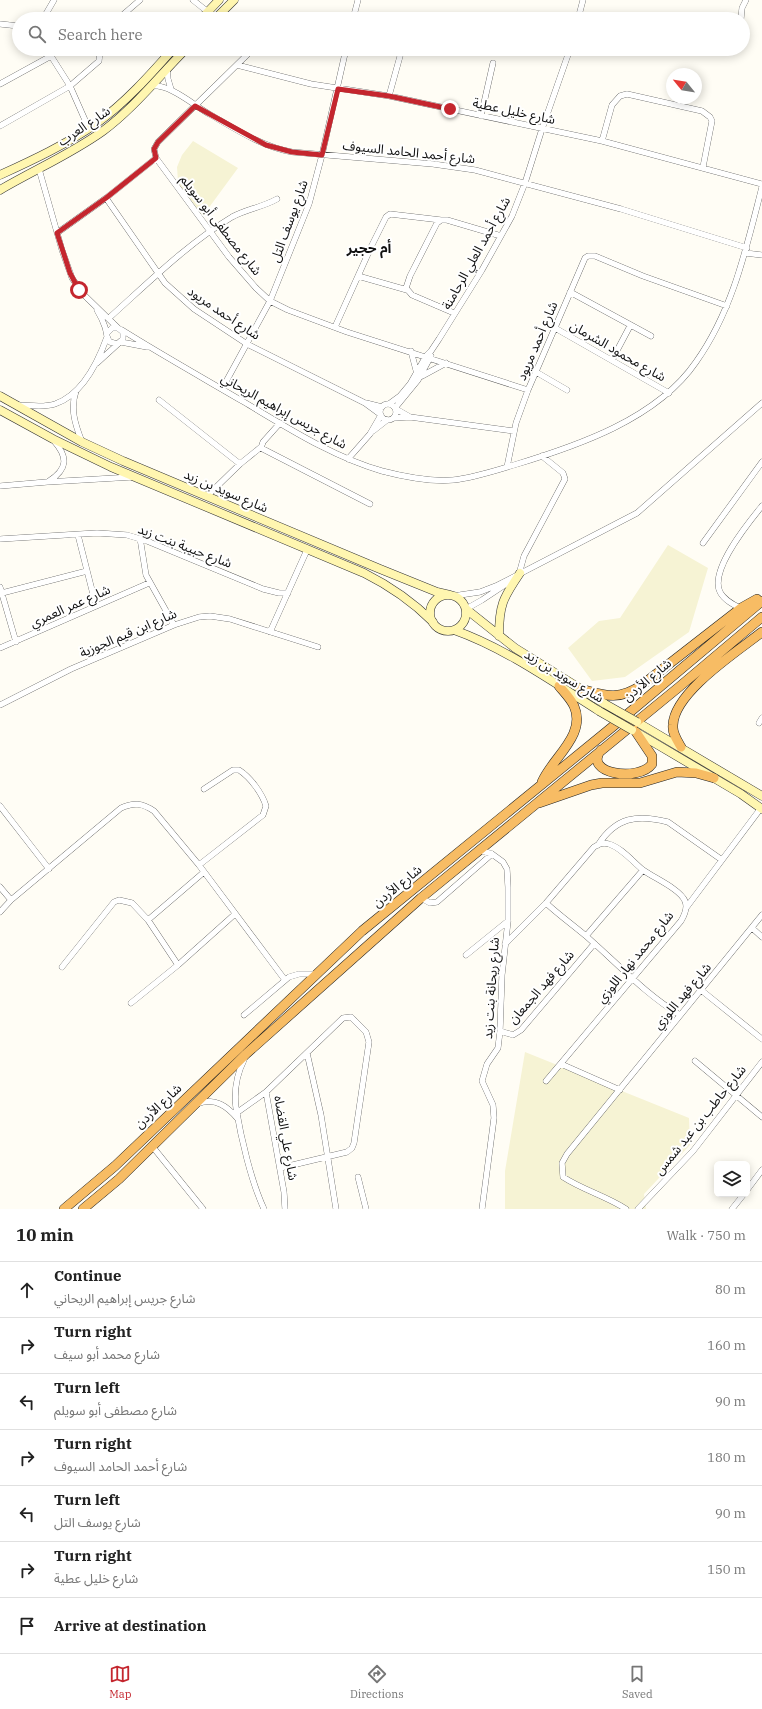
<!DOCTYPE html>
<html lang="en">
<head>
<meta charset="utf-8">
<style>
  :root { --surface:#fff; --page:#f6f6f6; --text:#222; --muted:#767676; --line:#e0e0e0; --accent:#c4262e }
  body { margin:0; font-family:"IBM Plex Serif","Noto Sans Arabic",serif; background:var(--page); color:var(--text) }
  .controls { position:absolute; right:12px; bottom:12px; display:grid; overflow:hidden; border-radius:6px; box-shadow:0 2px 10px #0003 }
  .controls button { width:36px; height:36px; display:grid; place-items:center; padding:0; border:0; border-bottom:1px solid var(--line); background:var(--surface); color:var(--text); font:20px sans-serif }
  .compass { position:absolute; left:666px; top:68px; width:36px; height:36px; border-radius:50%; background:var(--surface); box-shadow:0 2px 10px #0003; rotate:300deg }
  .stop { position:absolute; width:12px; height:12px; margin:-9px; border:3px solid #c4262e; border-radius:50%; background:#fff }
  .stop.end { background:#c4262e; border-color:#fff; box-shadow:0 1px 4px #0008 }
  .list { margin:0; padding:0; list-style:none }
  h2 { display:flex; justify-content:space-between; align-items:center; height:52px; margin:0; padding:0 16px; font-size:17px }
  h2 small { font-size:13px; font-weight:400; color:var(--muted) }
  .list li { display:grid; grid-template-columns:26px 1fr auto; gap:12px; align-items:center; box-sizing:border-box; height:56px; padding:0 16px; border-top:1px solid var(--line) }
  .list b { display:block; font-size:15px; white-space:nowrap }
  .list p { margin:0; font-size:13px; white-space:nowrap; color:var(--muted) }
  .list em { font-size:13px; font-style:normal; color:var(--muted) }
  .icon { flex:none; width:22px; height:22px; fill:none; stroke:currentColor; stroke-width:2; stroke-linecap:round; stroke-linejoin:round }
  .map { position:relative; flex:none; width:762px; height:1209px; overflow:hidden }
  .search { position:absolute; background:var(--surface); box-shadow:0 2px 10px #0003; left:12px; right:12px; top:12px; height:44px; display:flex; align-items:center; gap:10px; box-sizing:border-box; padding:0 14px; border-radius:22px; color:var(--muted); font-size:15px }
  .sheet { height:444px; background:var(--surface) }
  nav { display:flex; justify-content:space-around; align-items:center; box-sizing:border-box; height:56px; border-top:1px solid var(--line); background:var(--surface); font-size:11px; color:var(--muted) }
  nav a { display:grid; justify-items:center; gap:2px }
  nav .on { color:var(--accent) }
  .map>svg:first-child { display:block }
  .farmland { fill:#f6f3d4 }
  .lines { fill:none; stroke-linecap:round; stroke-linejoin:round }
  .minor-casing { stroke:#444; stroke-width:6 }
  .secondary-casing { stroke:#333; stroke-width:9 }
  .trunk-casing { stroke:#222; stroke-width:10 }
  .minor { stroke:#fff; stroke-width:5.5 }
  .secondary { stroke:#fff6b0; stroke-width:8 }
  .trunk { stroke:#f7bc64; stroke-width:9 }
  .secondary-bridge-casing { stroke:#333; stroke-width:9; stroke-linecap:butt }
  .secondary-bridge { stroke:#fff6b0; stroke-width:8 }
  .route { stroke:#c4262e; stroke-width:5 }
  .labels { text-anchor:middle; dominant-baseline:central; stroke-width:4; stroke-linejoin:round; paint-order:stroke }
  .street-label { font-size:13px; fill:#111; stroke:#fff }
  .neighbourhood-label { font-size:14px; font-weight:bold; fill:#111; stroke:#fff }
</style>
</head>
<body>
<div class="map">
<svg width="762" height="1209" viewBox="0 0 762 1209">
  <rect width="100%" height="100%" fill="#fffdf5"/>
  <!-- farmland -->
  <path class="farmland" d="M193,141L238,168L202,217L183,193L178,181L177,167L182,155Z
    M668,545L708,568L689,632L625,677L592,681L568,648L599,621L620,618Z
    M525,1052L689,1118L690,1145L644,1194L646,1209H505V1171Z"/>
  <g class="lines">
    <!-- minor casing -->
    <g class="minor-casing">
      <path id="minor" d="M193,0L208,12
        M43,19L54,0
        M118,19L140,0
        M284,19C292,14 299,17 307,19
        M353,19L358,0
        M578,19L583,0
        M741,19L742,8L746,0
        M0,24L19,26
        M253,49L158,142L154,149L156,158L229,257L256,288L270,301L288,310L347,332L528,390
        M430,49L446,53
        M51,56L70,86L89,129
        M237,65L311,84L389,96L602,141L762,184
        M167,68L168,79L171,89
        M0,84L51,56L52,49
        M151,86C171,84 193,105 211,115C237,130 263,147 292,152L433,164L475,170L621,209L747,248
        M389,96L402,49
        M481,116L493,63
        M0,126L70,86L99,61L100,49
        M602,141L612,105L620,96L627,94L702,111L710,117L712,121L703,167
        M39,169L62,250L72,278L83,294L118,328
        M106,198L165,283L194,309L247,344L365,403L380,414
        M57,233L106,198L156,158
        M745,253L762,255
        M358,276L407,290
        M570,292L651,336
        M97,310C100,315 103,321 105,327C107,333 106,338 110,342L117,344L123,339V332L118,328H112L107,333
        M454,313L412,295L406,288L410,276L437,223L441,220H447L501,236
        M109,318C148,283 187,244 232,217C247,209 263,207 277,199
        M335,327L372,245L386,217L390,214L441,220
        M555,328L669,393
        M122,330C162,355 203,378 244,402C288,428 333,457 382,471C405,477 429,482 453,480C473,478 494,471 514,465C577,446 657,419 696,362C733,310 746,249 762,187
        M121,342L147,347
        M411,351L417,374
        M612,360L630,326
        M97,363L119,343
        M536,372L567,390
        M422,376L446,363
        M222,389L270,301L309,204L322,155L346,49
        M76,391C70,409 75,424 82,442
        M159,400L240,464L261,447
        M366,403L382,407
        M380 412a8 8 0 1 1 16 0a8 8 0 1 1-16 0Z
        M389,404L400,396L410,384L426,356L431,351L439,339L482,270L512,216L525,183L542,129L570,49
        M17,405C29,405 43,408 55,404C82,395 98,362 107,337
        M395,408L418,380L431,356
        M396,409L410,417
        M394,418L410,417L514,431
        M280,423L263,442L261,448L370,504
        M373,431L387,420
        M348,459L370,434L381,415
        M507,467L516,423L528,390L585,258L588,256H595L643,276L727,306
        M49,481C68,469 68,457 54,441
        M0,486L47,482L133,477
        M207,496L240,464
        M78,535L96,606
        M140,538L146,575L174,625
        M0,539L97,533L127,535L147,541L263,589L279,593H288
        M703,543L762,462
        M519,574L524,556L565,479L563,473L542,456
        M0,587L16,642
        M2,593L87,571
        M453,596L480,592L498,585L637,513L762,403
        M466,609L482,600L509,582
        M742,609C734,605 724,600 720,592C709,570 749,522 762,506
        M270,632L307,550
        M0,648L149,583
        M0,705L71,669L174,625L199,617L210,616L230,619L318,647
        M759,723L762,718
        M0,806L49,869
        M598,845C616,817 637,814 668,822L722,860
        M479,850L492,854L503,862L507,869L508,887V921L502,975L500,1031L498,1048L487,1064L482,1081L493,1105L494,1118L482,1209
        M199,865L263,815L266,806C262,793 250,777 239,770H233L204,789
        M0,887L11,900L0,912
        M421,898L430,903L437,902L492,854
        M11,900L121,808C134,802 142,803 154,811L199,865L285,980
        M546,903C559,915 573,925 586,936C617,963 645,994 680,1015
        M686,908L761,808
        M148,920L204,872
        M752,928L762,937
        M586,936L643,870
        M505,944L546,903L594,847C599,844 603,842 609,844C622,848 633,862 643,870C654,878 680,889 685,901C688,908 684,916 681,921L546,1081
        M466,955L508,921
        M62,967L114,902L119,900L132,903L148,920L178,965
        M701,990L762,1039
        M131,1003L178,965L235,914
        M244,1015L289,977L299,974H315
        M500,1031L513,1035L521,1030L594,944
        M307,1053L321,1115L336,1209
        M244,1060C237,1074 234,1092 236,1108C241,1138 251,1181 264,1209
        M695,1061L762,1117
        M561,1064L620,1090
        M197,1104C215,1097 227,1106 238,1119
        M235,1114L266,1092
        M152,1146L203,1209
        M280,1168L347,1152L352,1148L354,1143L369,1042L366,1032L351,1017L343,1018L266,1092L284,1192L285,1209
        M358,1177L366,1209
        M747,1190L762,1170
        M626,1209C606,1196 583,1190 563,1177L562,1163L567,1154L762,915
        M638,1209L693,1151L762,1062
        M732,1209L744,1194"/>
    </g>
    <!-- secondary casing -->
    <g class="secondary-casing">
      <path id="secondary" d="M201,19L219,0
        M215,19L234,0
        M0,175C33,160 67,144 97,123C125,103 150,75 173,49
        M0,190C34,170 71,154 103,131C134,108 159,76 186,49
        M0,396L82,442L123,461L380,569L437,592L450,595
        M0,410L53,439L111,467L364,573C390,586 412,601 433,622
        M430 613a18 18 0 1 1 36 0a18 18 0 1 1-36 0Z
        M466,609L515,648L605,704
        M454,630C505,648 553,682 599,711
        M499,636C499,605 503,598 520,573
        M637,722L762,796
        M636,732L741,794L762,809"/>
    </g>
    <!-- trunk casing -->
    <g class="trunk-casing">
      <path id="trunk" d="M581,689C606,696 618,701 642,685L741,608L757,599
        M681,747C677,740 672,733 673,725C674,692 738,651 762,632
        M601,750C582,774 639,782 652,764V756L636,732
        M542,782C552,758 587,735 574,706C571,699 564,692 559,686
        M539,803L591,785L602,783H640L677,772L696,773L714,778
        M64,1209L115,1166L362,931L611,728L762,601
        M83,1209L119,1179L246,1054L421,898L679,687L762,617"/>
    </g>
    <!-- minor -->
    <use href="#minor" class="minor"/>
    <!-- secondary -->
    <use href="#secondary" class="secondary"/>
    <!-- trunk -->
    <use href="#trunk" class="trunk"/>
    <!-- secondary-bridge casing -->
    <g class="secondary-bridge-casing">
      <path id="secondary-bridge" d="M605,704L637,722
        M599,711L632,730"/>
    </g>
    <!-- secondary-bridge -->
    <use href="#secondary-bridge" class="secondary-bridge"/>
  </g>
  <g class="lines">
    <!-- route -->
    <path class="route" d="M79,290L70,273L57,233L106,198L156,158L154,149L158,142L195,106L266,145L292,152L322,155L338,89L389,96L450,109"/>
  </g>
  <g class="labels">
    <!-- street labels -->
    <g class="street-label">
      <text transform="translate(514 111) rotate(12)">شارع خليل عطية</text>
      <text transform="translate(84 126) rotate(-34)">شارع العرب</text>
      <text transform="translate(409 152) rotate(6)">شارع أحمد الحامد السيوف</text>
      <text transform="translate(289 221) rotate(-70)">شارع يوسف التل</text>
      <text transform="translate(221 225) rotate(52)">شارع مصطفى أبو سويلم</text>
      <text transform="translate(476 253) rotate(-61)">شارع أحمد العلي الرحامنة</text>
      <text transform="translate(224 313) rotate(34)">شارع أحمد مريود</text>
      <text transform="translate(537 341) rotate(-67)">شارع أحمد مريود</text>
      <text transform="translate(618 351) rotate(30)">شارع محمود الشرمان</text>
      <text transform="translate(284 411) rotate(29)">شارع جريس إبراهيم الريحاني</text>
      <text transform="translate(226 491) rotate(23)">شارع سويد بن زيد</text>
      <text transform="translate(185 546) rotate(21)">شارع حبيبة بنت زيد</text>
      <text transform="translate(70 606) rotate(-24)">شارع عمر العمري</text>
      <text transform="translate(128 633) rotate(-23)">شارع ابن قيم الجوزية</text>
      <text transform="translate(564 676) rotate(31)">شارع سويد بن زيد</text>
      <text transform="translate(647 680) rotate(-40)">شارع الأردن</text>
      <text transform="translate(397 886) rotate(-39)">شارع الأردن</text>
      <text transform="translate(635 957) rotate(-51)">شارع محمد نهار اللوزي</text>
      <text transform="translate(541 987) rotate(-49)">شارع فهد الجمعان</text>
      <text transform="translate(491 988) rotate(-86)">شارع ريحانة بنت زيد</text>
      <text transform="translate(682 996) rotate(-50)">شارع فهد اللوزي</text>
      <text transform="translate(158 1106) rotate(-43)">شارع الأردن</text>
      <text transform="translate(700 1120) rotate(-51)">شارع حاطب بن عبد شمس</text>
      <text transform="translate(286 1138) rotate(80)">شارع علي القضاه</text>
    </g>
    <!-- neighbourhood labels -->
    <g class="neighbourhood-label">
      <text x="369" y="248">أم حجير</text>
    </g>
  </g>
</svg>
<div class="controls">
<button><svg class="icon" aria-label="layers" viewBox="0 0 24 24"><path d="M12 4l9 5-9 5-9-5zM3 14l9 5 9-5"/></svg></button>
</div>
<svg class="compass" viewBox="-18 -18 36 36"><path d="M0-13l5 13h-10z" fill="#e53935"/><path d="M0 13l5-13h-10z" fill="#767676"/></svg>
<div class="stop" style="left:79px;top:290px"></div>
<div class="stop end" style="left:450px;top:109px"></div>
<div class="search"><svg class="icon" aria-label="search" viewBox="0 0 24 24"><circle cx="10" cy="10" r="6"/><path d="M15 15l6 6"/></svg>Search here</div>
</div>
<section class="sheet">
<h2>10 min<small>Walk · 750 m</small></h2>
<ul class="list">
<li><svg class="icon" aria-label="ahead" viewBox="0 0 24 24"><path d="M12 20V5M6 11l6-6 6 6"/></svg><div><b>Continue</b><p>شارع جريس إبراهيم الريحاني</p></div><em>80 m</em></li>
<li><svg class="icon" aria-label="right" viewBox="0 0 24 24"><path d="M7 20v-9h11M14 6l5 5-5 5"/></svg><div><b>Turn right</b><p>شارع محمد أبو سيف</p></div><em>160 m</em></li>
<li><svg class="icon" aria-label="left" viewBox="0 0 24 24"><path d="M17 20v-9H6M10 6l-5 5 5 5"/></svg><div><b>Turn left</b><p>شارع مصطفى أبو سويلم</p></div><em>90 m</em></li>
<li><svg class="icon" aria-label="right" viewBox="0 0 24 24"><path d="M7 20v-9h11M14 6l5 5-5 5"/></svg><div><b>Turn right</b><p>شارع أحمد الحامد السيوف</p></div><em>180 m</em></li>
<li><svg class="icon" aria-label="left" viewBox="0 0 24 24"><path d="M17 20v-9H6M10 6l-5 5 5 5"/></svg><div><b>Turn left</b><p>شارع يوسف التل</p></div><em>90 m</em></li>
<li><svg class="icon" aria-label="right" viewBox="0 0 24 24"><path d="M7 20v-9h11M14 6l5 5-5 5"/></svg><div><b>Turn right</b><p>شارع خليل عطية</p></div><em>150 m</em></li>
<li><svg class="icon" aria-label="arrive" viewBox="0 0 24 24"><path d="M6 21V4h12l-3 4 3 4H6"/></svg><div><b>Arrive at destination</b></div></li>
</ul>
</section>
<nav>
<a class="on"><svg class="icon" aria-label="map" viewBox="0 0 24 24"><path d="M3 6l6-2 6 2 6-2v14l-6 2-6-2-6 2zM9 4v14M15 6v14"/></svg>Map</a>
<a><svg class="icon" aria-label="directions" viewBox="0 0 24 24"><path d="M12 3l9 9-9 9-9-9zM9 14v-3h6M13 9l2 2-2 2"/></svg>Directions</a>
<a><svg class="icon" aria-label="saved" viewBox="0 0 24 24"><path d="M7 4h10v16l-5-4-5 4z"/></svg>Saved</a>
</nav>
</body>
</html>
